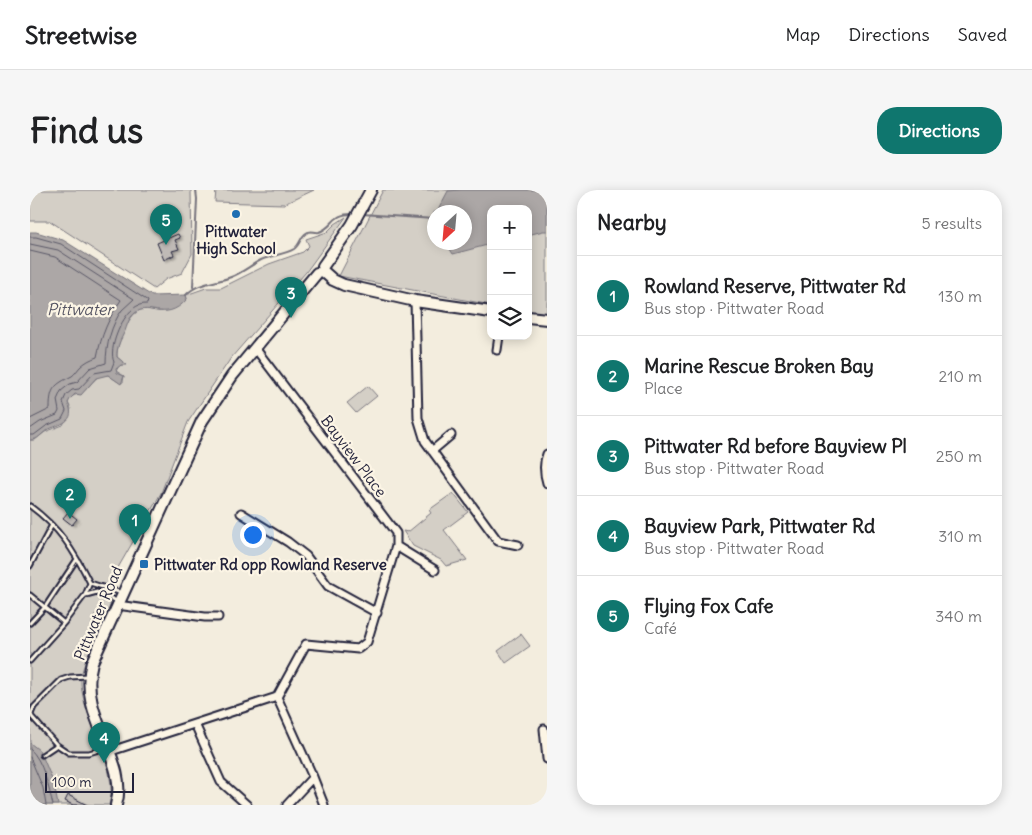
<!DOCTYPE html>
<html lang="en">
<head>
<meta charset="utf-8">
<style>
  :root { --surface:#fff; --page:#f6f6f6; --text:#202124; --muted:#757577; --line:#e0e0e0; --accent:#0f766e }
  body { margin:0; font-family:Delius,sans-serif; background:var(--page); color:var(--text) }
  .controls { position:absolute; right:15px; top:15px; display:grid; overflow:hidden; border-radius:10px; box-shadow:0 2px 12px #0003 }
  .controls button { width:45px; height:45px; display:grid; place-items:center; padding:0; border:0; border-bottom:1px solid var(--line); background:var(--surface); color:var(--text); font:25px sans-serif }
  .compass { position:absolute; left:397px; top:15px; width:45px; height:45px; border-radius:50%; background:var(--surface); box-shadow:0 2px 12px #0003; rotate:206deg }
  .scale { position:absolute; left:15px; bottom:12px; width:89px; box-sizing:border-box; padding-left:5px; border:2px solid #22223b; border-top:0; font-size:14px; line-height:18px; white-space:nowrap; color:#22223b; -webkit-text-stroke:4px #fcf5e5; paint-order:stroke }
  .you { position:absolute; left:222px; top:344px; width:18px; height:18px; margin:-12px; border:4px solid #fff; border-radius:50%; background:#1a73e8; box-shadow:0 0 0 8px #1a73e833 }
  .badge { display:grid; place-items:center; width:32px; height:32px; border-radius:50%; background:var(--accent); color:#fff; font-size:16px; font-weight:700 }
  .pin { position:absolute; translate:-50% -41px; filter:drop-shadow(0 1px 2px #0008) }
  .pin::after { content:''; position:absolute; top:26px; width:18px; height:15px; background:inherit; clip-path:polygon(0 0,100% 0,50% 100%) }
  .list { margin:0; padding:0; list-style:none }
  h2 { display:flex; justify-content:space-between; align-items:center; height:65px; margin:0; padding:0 20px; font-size:21px }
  h2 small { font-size:16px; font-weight:400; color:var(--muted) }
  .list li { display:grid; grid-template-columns:32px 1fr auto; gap:15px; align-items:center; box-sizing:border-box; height:80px; padding:0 20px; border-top:1px solid var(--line) }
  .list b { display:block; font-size:19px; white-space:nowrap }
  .list p { margin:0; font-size:16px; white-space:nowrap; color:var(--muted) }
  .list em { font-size:16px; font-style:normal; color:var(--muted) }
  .icon { flex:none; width:28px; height:28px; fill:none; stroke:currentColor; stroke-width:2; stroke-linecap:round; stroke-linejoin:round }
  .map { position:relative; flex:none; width:517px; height:615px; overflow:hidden; border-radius:20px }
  header { display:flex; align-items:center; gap:30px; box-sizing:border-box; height:70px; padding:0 25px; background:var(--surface); border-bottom:1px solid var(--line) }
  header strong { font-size:24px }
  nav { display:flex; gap:28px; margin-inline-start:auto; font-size:18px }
  .intro { display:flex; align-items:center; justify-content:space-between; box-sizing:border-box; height:120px; padding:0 30px }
  h1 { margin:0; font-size:35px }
  .button { padding:12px 22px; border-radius:20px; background:var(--accent); color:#fff; font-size:18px; font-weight:700 }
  main { display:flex; gap:30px; padding:0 30px }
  aside { flex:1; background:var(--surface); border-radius:20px; box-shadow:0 2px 12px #0003 }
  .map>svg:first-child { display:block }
  .green { fill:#d4cfc6; stroke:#7b7880; fill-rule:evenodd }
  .water { fill:#aca7a6; stroke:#75727b }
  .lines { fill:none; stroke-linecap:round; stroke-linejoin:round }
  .shore { stroke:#595766; stroke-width:1 }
  .stream { stroke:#75727b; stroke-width:2 }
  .building { fill:#bfbab6; stroke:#22223b; filter:url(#shadow) }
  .lane-casing { stroke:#22223b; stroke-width:7 }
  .street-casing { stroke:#22223b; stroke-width:11 }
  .secondary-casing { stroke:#22223b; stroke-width:14 }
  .lane { stroke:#fcf5e5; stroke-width:3 }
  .street { stroke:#fcf5e5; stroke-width:7 }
  .secondary { stroke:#fcf5e5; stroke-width:10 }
  .poi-dot { fill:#1f6fb2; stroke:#fcf5e5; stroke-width:2 }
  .labels { text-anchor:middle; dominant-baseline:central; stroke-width:4.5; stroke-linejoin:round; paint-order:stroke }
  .poi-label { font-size:15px; font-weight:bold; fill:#22223b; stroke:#fcf5e5 }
  .street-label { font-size:15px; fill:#22223b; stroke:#fcf5e5 }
  .water-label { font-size:16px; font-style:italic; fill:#525160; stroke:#fcf5e5 }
</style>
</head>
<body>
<header>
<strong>Streetwise</strong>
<nav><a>Map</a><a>Directions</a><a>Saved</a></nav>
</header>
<div class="intro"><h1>Find us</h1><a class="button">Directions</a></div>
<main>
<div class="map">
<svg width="517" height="615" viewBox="0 0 517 615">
  <defs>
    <filter id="shadow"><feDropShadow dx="2.5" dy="1.5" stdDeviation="1" flood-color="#0004"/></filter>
  </defs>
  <rect width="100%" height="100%" fill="#f3edde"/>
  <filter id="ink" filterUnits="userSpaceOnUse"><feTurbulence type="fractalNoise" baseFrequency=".02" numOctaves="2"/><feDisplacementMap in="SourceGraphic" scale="10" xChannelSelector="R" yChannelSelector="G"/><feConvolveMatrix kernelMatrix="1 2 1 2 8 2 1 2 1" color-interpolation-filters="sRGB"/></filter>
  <g filter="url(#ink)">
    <!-- green -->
    <path class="green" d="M0,0H161L162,64L152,83L136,89L124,99L20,31H0Z
      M186,0H284L254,14L185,12Z
      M353,0H517V126L498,123V19H461V115L309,86ZM404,22H434V52H404Z
      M316,27L276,82L201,168L158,232L131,303L85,383L72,409V411H75L77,408L80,410C81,415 80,420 76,423C57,421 64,432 62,443C61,448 61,449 61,453C61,464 49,480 51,494C54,532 90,579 79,615H0V250H5L15,242L33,235L41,219L38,213C41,203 48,206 54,201C63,194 65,184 78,185L90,193L93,192L94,186L86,181L89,176L95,174L87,167C86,155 98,125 110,120C118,117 126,123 133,121C141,118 149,113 157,109L156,105L176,98H191L239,74L273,62L279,56L276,49L297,42L305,34Z
      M338,196L347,206L326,223L317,213Z
      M423,303L438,322L414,340L437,370L416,376L411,370L383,356L373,341L378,342L401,323L399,320Z
      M491,444L500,456L476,473L468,461Z"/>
    <!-- water -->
    <path class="water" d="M431,0H517V41H513L498,45V19H461V54L423,64L416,53L434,52V22H407L418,1Z
      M0,42H6L33,50L122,106L156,105L157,109C134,136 117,107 101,127C98,131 97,136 95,141C91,149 86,158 87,167L97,175H91L86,179L87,183L94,186L91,194L78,185L66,188L51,205L45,204L40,209L38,213C47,232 30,234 17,240C11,244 8,250 0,250Z
      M0,553L9,560L12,565L24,594L28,615H0Z"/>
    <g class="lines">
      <!-- shore -->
      <path class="shore" d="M0,47H6L31,54L118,111L117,114C112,114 107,115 103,119C91,128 78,159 84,172L81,180L64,183L49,199L42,200L36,205L33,212L36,221L32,229L16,236L4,245H0
        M0,54L28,60L104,109C100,113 96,116 92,120C81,135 76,156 76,173L60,178L47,192L40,194L31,201L27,210L29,221L27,225L10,232L0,239
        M0,61L25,67L91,110C79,127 71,146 67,167C61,169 55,172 50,177C48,179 45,184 42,186C24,195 20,198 20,219L0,229
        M0,559C13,570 19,599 23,615
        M0,567L13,598L16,615"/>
      <!-- stream -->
      <path class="stream" d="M332,24L404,29
        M163,97L167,9L166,0
        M156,105C168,92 186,93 201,87C212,83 221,75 231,70C241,65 254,65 264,59C270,55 270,48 275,44C280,39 284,43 289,42C306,36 300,23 325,24"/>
    </g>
    <!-- building -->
    <path class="building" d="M148,44L150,48L145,50L149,59L142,61L144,65L134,70L127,53Z
      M38,322L47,329L42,335L33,328Z
      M38,605L57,615H43L35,611Z"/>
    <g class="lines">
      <!-- lane casing -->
      <g class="lane-casing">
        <path id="lane" d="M0,316C30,338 44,361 60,393L92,403
          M0,376L22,335
          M0,405L34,433
          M56,405L67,402L87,411
          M0,433L15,417L47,369
          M0,471L34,433L55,405L60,393
          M57,486L40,487L31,490L4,517L1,524L2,527L27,555L39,563H59L76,558
          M12,565L27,555"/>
      </g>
      <!-- street casing -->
      <g class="street-casing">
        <path id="street" d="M385,111L388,228L395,251L468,351L488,355
          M225,158L366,343V356L405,380
          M467,160L469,146
          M402,261L421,245
          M517,264C513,274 514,283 517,293
          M211,323L258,352L276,366L298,396L347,423
          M87,415L175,427H188
          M247,507L276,454L328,459L337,452L366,356
          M247,507L283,587L294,615
          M165,534L191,592L217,615
          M514,539L517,569
          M78,562L247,507
          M257,615L283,587"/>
      </g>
      <!-- secondary casing -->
      <g class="secondary-casing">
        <path id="secondary" d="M293,76L322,35L341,0
          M294,82L303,90L314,95L385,111L461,122
          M498,127L517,129
          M86,615C100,570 47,527 62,472L172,231L202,186L287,83"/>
      </g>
      <!-- lane -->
      <use href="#lane" class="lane"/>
      <!-- street -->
      <use href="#street" class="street"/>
      <!-- secondary -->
      <use href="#secondary" class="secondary"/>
    </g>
  </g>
  <!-- markers -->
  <g class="poi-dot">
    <circle cx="206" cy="24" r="5"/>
    <rect x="109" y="369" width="10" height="10" rx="2.5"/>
  </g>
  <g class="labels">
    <!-- poi labels -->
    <g class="poi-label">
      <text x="206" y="41">Pittwater<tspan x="206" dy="17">High School</tspan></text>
      <text x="124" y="374" text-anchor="start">Pittwater Rd opp Rowland Reserve</text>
    </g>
    <!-- street labels -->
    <g class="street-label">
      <text transform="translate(324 266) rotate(53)">Bayview Place</text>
      <text transform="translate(68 423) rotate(-67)">Pittwater Road</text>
    </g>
    <!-- water labels -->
    <g class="water-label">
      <text x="50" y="119">Pittwater</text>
    </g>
  </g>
</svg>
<div class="controls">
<button>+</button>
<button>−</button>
<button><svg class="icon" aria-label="layers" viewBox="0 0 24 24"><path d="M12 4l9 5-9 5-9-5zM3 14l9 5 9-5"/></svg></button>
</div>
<svg class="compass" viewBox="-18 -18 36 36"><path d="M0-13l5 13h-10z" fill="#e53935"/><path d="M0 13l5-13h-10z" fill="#757577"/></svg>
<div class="scale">100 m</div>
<div class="you"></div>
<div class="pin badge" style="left:105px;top:355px">1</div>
<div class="pin badge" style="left:40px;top:329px">2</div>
<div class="pin badge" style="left:261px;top:128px">3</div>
<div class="pin badge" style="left:74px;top:573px">4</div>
<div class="pin badge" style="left:136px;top:55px">5</div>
</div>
<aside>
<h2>Nearby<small>5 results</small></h2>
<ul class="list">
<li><span class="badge">1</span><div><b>Rowland Reserve, Pittwater Rd</b><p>Bus stop · Pittwater Road</p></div><em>130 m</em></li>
<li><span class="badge">2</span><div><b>Marine Rescue Broken Bay</b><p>Place</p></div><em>210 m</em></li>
<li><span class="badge">3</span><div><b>Pittwater Rd before Bayview Pl</b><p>Bus stop · Pittwater Road</p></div><em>250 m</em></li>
<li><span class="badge">4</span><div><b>Bayview Park, Pittwater Rd</b><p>Bus stop · Pittwater Road</p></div><em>310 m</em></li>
<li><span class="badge">5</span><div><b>Flying Fox Cafe</b><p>Café</p></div><em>340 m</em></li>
</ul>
</aside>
</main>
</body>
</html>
